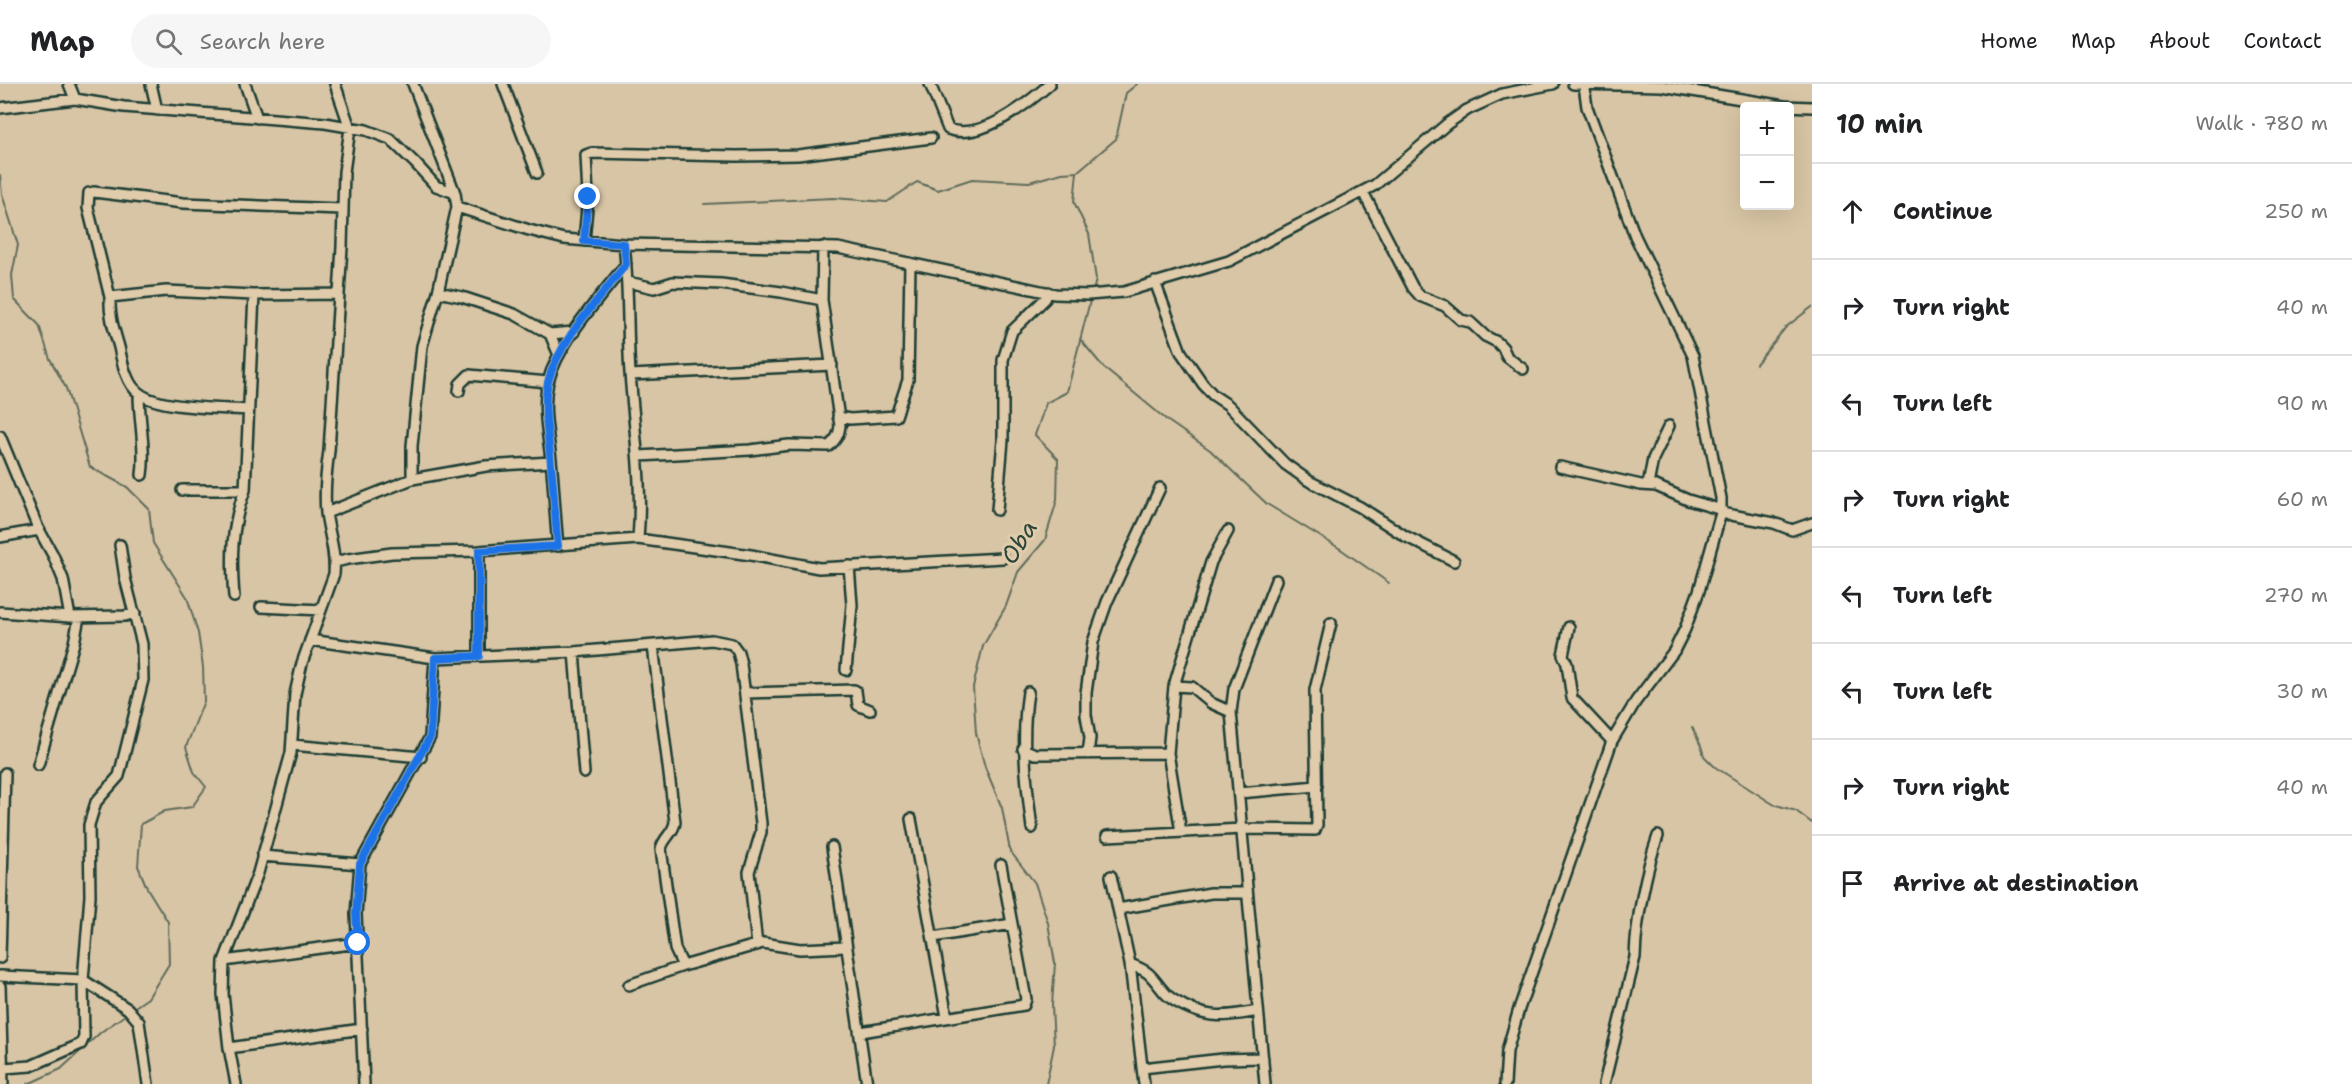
<!DOCTYPE html>
<html lang="en">
<head>
<meta charset="utf-8">
<style>
  :root { --surface:#fff; --page:#f6f6f6; --text:#202124; --muted:#757577; --line:#e0e0e0 }
  body { margin:0; font-family:"Shantell Sans",sans-serif; background:var(--page); color:var(--text) }
  .controls { position:absolute; right:18px; top:18px; display:grid; overflow:hidden; border-radius:6px; box-shadow:0 6px 24px #0002 }
  .controls button { width:54px; height:54px; display:grid; place-items:center; padding:0; border:0; border-bottom:2px solid var(--line); background:var(--surface); color:var(--text); font:30px sans-serif }
  .stop { position:absolute; width:18px; height:18px; margin:-14px; border:4px solid #1a73e8; border-radius:50%; background:#fff }
  .stop.end { background:#1a73e8; border-color:#fff; box-shadow:0 2px 6px #0008 }
  .list { margin:0; padding:0; list-style:none }
  h2 { display:flex; justify-content:space-between; align-items:center; height:78px; margin:0; padding:0 24px; font-size:26px }
  h2 small { font-size:20px; font-weight:400; color:var(--muted) }
  .list li { display:grid; grid-template-columns:39px 1fr auto; gap:18px; align-items:center; box-sizing:border-box; height:96px; padding:0 24px; border-top:2px solid var(--line) }
  .list b { display:block; font-size:22px; white-space:nowrap }
  .list em { font-size:20px; font-style:normal; color:var(--muted) }
  .icon { flex:none; width:33px; height:33px; fill:none; stroke:currentColor; stroke-width:2; stroke-linecap:round; stroke-linejoin:round }
  .map { position:relative; flex:none; width:1812px; height:1000px; overflow:hidden }
  header { display:flex; align-items:center; gap:36px; box-sizing:border-box; height:84px; padding:0 30px; background:var(--surface); border-bottom:2px solid var(--line) }
  header strong { font-size:28px }
  nav { display:flex; gap:33px; margin-inline-start:auto; font-size:21px }
  .search { width:420px; height:54px; background:var(--page); display:flex; align-items:center; gap:15px; box-sizing:border-box; padding:0 21px; border-radius:33px; color:var(--muted); font-size:22px }
  main { display:flex }
  aside { flex:1; background:var(--surface) }
  .map>svg:first-child { display:block }
  .lines { fill:none; stroke-linecap:round; stroke-linejoin:round }
  .stream { stroke:#5f6c5b; stroke-width:2 }
  .minor-casing { stroke:#1f3d34; stroke-width:14 }
  .minor { stroke:#e0cbaa; stroke-width:9 }
  .route { stroke:#1a73e8; stroke-width:8 }
  .labels { text-anchor:middle; dominant-baseline:central; stroke-width:6; stroke-linejoin:round; paint-order:stroke }
  .water-label { font-size:24px; font-style:italic; fill:#2a453a; stroke:#e0cbaa }
</style>
</head>
<body>
<header>
<strong>Map</strong>
<div class="search"><svg class="icon" aria-label="search" viewBox="0 0 24 24"><circle cx="10" cy="10" r="6"/><path d="M15 15l6 6"/></svg>Search here</div>
<nav><a>Home</a><a>Map</a><a>About</a><a>Contact</a></nav>
</header>
<main>
<div class="map">
<svg width="1812" height="1000" viewBox="0 0 1812 1000">
  <rect width="100%" height="100%" fill="#d8c5a5"/>
  <filter id="ink" filterUnits="userSpaceOnUse"><feTurbulence type="fractalNoise" baseFrequency=".0167" numOctaves="2"/><feDisplacementMap in="SourceGraphic" scale="12" xChannelSelector="R" yChannelSelector="G"/><feConvolveMatrix kernelMatrix="1 2 1 2 8 2 1 2 1" color-interpolation-filters="sRGB"/></filter>
  <g filter="url(#ink)">
    <g class="lines">
      <!-- stream -->
      <path class="stream" d="M0,91L2,110L18,161L12,191L14,215L39,241L50,275L66,304L90,383L127,403L149,425L153,459L187,513L198,549L203,583L204,617L186,663L194,688L206,703L192,723L165,727L141,740L138,782L147,804L168,838L169,880L148,914L132,925
        M704,120L833,114L887,118L917,98L938,106L972,95L1029,98L1062,89L1077,88
        M1093,208L1096,195L1089,150L1074,118L1077,88L1116,55L1126,9L1137,0
        M1080,255L1104,284L1168,337L1210,366L1267,420L1339,464L1389,499
        M1756,280L1786,243L1812,223
        M1692,643L1701,662L1704,672L1715,683L1773,720L1796,727L1812,739
        M28,1000L61,985L101,948L128,929
        M1046,1000L1054,962L1052,921L1055,879L1048,839L1035,799L1010,767L1002,724L985,683L976,649L973,603L983,562L1006,522L1018,488L1045,456L1057,416L1058,375L1035,351L1046,319L1067,308L1091,213"/>
      <!-- minor casing -->
      <g class="minor-casing">
        <path id="minor" d="M69,0L75,15
          M151,0L157,26
          M245,0L257,34
          M413,0L455,109
          M503,0L537,89
          M930,0L948,45C980,58 1027,20 1050,0
          M1573,0L1662,2L1784,22L1812,23
          M0,24L75,15L124,23L325,39L366,46L390,55L415,79L436,102L455,109L457,123L529,146L564,155L624,160L838,164L1055,210L1088,211L1124,208L1229,177L1375,101L1447,40L1467,26L1502,10L1553,0
          M1363,108L1413,204L1420,212L1445,222L1461,236L1470,238L1485,252L1497,258L1503,264L1507,273L1523,285
          M584,157L588,113L586,71L592,69L736,72L798,71L931,54
          M624,160C629,203 627,246 630,289C634,345 643,399 638,455
          M628,198L654,204L673,198L721,200L781,208L822,216
          M1155,198L1181,268L1203,300L1213,311L1228,321L1285,380L1309,397L1360,423L1405,452L1454,477
          M438,208L462,213L514,230L550,250L559,271
          M110,213L88,124L89,109L94,108L183,119L342,125
          M550,250L574,248
          M631,291L832,281
          M459,307L460,300L469,291L548,298
          M139,310C139,337 146,364 142,391
          M248,326C223,324 158,325 139,309C126,300 122,277 119,263C114,246 109,231 110,213L166,207L254,211L339,210
          M838,333L850,335L896,332L908,296L910,179
          M0,352L38,444L53,471L63,495L70,533
          M639,372L750,366L789,361L829,362C836,356 839,351 840,342L822,216L823,163
          M1560,383L1641,401L1656,402L1688,416L1722,426
          M412,395V362L422,262L438,208L457,123
          M1648,401L1653,375L1669,342
          M182,406H245
          M997,426L1003,356V276L1012,247L1045,215L1048,208
          M326,429L412,395L486,382L551,378
          M1721,429L1774,439L1792,446L1812,439
          M0,453L39,446
          M558,462C555,433 554,404 551,375C548,350 542,324 548,298C559,256 600,214 626,180
          M479,467V572
          M335,478L348,475L392,469L479,467L638,455L751,471L819,484L1003,474
          M234,513C231,475 231,442 245,406L254,211
          M261,523L321,526
          M0,528L70,533L125,532L135,529
          M1569,543L1563,571L1567,580L1572,614L1612,657
          M310,556L435,574L574,568L712,556L732,560L738,568L741,580L761,739V748L749,788L757,861
          M653,562L675,738C674,749 663,754 661,765L675,865L683,882
          M574,568L584,689
          M846,586L852,521L849,482
          M1174,602L1192,603L1211,619L1231,628
          M1028,608C1021,654 1026,698 1032,744
          M745,609L854,606L856,607L858,621L870,626
          M292,661L421,673
          M1023,665L1035,670L1168,669
          M1088,670L1090,654L1086,631V609L1093,558L1107,518L1160,404
          M38,681L74,559L79,533
          M1239,709L1317,702
          M911,735L947,933
          M1181,748L1168,669L1174,602L1211,478L1228,447
          M1107,752L1242,745L1315,746L1317,741L1315,606L1331,539
          M832,763L867,1000
          M262,772L360,780
          M1111,792L1130,880L1144,1000
          M1118,825L1211,809H1247
          M933,853L1012,840
          M0,874L5,689
          M224,877L358,859
          M1130,880C1153,889 1150,892 1165,909C1170,915 1177,918 1184,922C1212,936 1228,932 1258,927
          M0,892L83,896L128,925L139,938L148,1000
          M629,901L683,882L763,859L800,865L846,863
          M0,902L3,1000
          M861,948L1024,921L1026,915L1001,781
          M229,964L362,945
          M3,984L31,982L81,960L84,953L83,896L90,812L89,741L96,718L119,692L143,596L142,560L125,494L120,461
          M1142,984L1223,975L1263,974
          M236,1000L229,964L223,910L224,877L258,789L291,669L295,610L302,579L334,490C336,469 329,450 326,429C324,408 326,388 329,367L342,163L344,88L350,44L335,0
          M364,1000L356,830L360,780L430,653L435,574
          M1265,1000L1231,628L1234,605L1276,496
          M1505,1000L1507,967L1519,925L1612,657L1636,617L1674,567L1685,545L1699,507L1721,429V414L1693,272L1635,152L1587,23L1584,1
          M1604,1000L1635,873C1636,836 1646,786 1658,752"/>
      </g>
      <!-- minor -->
      <use href="#minor" class="minor"/>
    </g>
  </g>
  <g class="lines" filter="url(#ink)">
    <!-- route -->
    <path class="route" d="M358,859L356,830L360,780L430,653L435,574L479,572V467L558,462C555,435 554,407 551,380C549,353 542,325 548,298C559,256 600,214 626,180L624,160L584,157L588,113"/>
  </g>
  <g class="labels">
    <!-- water labels -->
    <g class="water-label">
      <text transform="translate(1019 458) rotate(-58)">Oba</text>
    </g>
  </g>
</svg>
<div class="controls">
<button>+</button>
<button>−</button>
</div>
<div class="stop" style="left:358px;top:859px"></div>
<div class="stop end" style="left:588px;top:113px"></div>
</div>
<aside>
<h2>10 min<small>Walk · 780 m</small></h2>
<ul class="list">
<li><svg class="icon" aria-label="ahead" viewBox="0 0 24 24"><path d="M12 20V5M6 11l6-6 6 6"/></svg><div><b>Continue</b></div><em>250 m</em></li>
<li><svg class="icon" aria-label="right" viewBox="0 0 24 24"><path d="M7 20v-9h11M14 6l5 5-5 5"/></svg><div><b>Turn right</b></div><em>40 m</em></li>
<li><svg class="icon" aria-label="left" viewBox="0 0 24 24"><path d="M17 20v-9H6M10 6l-5 5 5 5"/></svg><div><b>Turn left</b></div><em>90 m</em></li>
<li><svg class="icon" aria-label="right" viewBox="0 0 24 24"><path d="M7 20v-9h11M14 6l5 5-5 5"/></svg><div><b>Turn right</b></div><em>60 m</em></li>
<li><svg class="icon" aria-label="left" viewBox="0 0 24 24"><path d="M17 20v-9H6M10 6l-5 5 5 5"/></svg><div><b>Turn left</b></div><em>270 m</em></li>
<li><svg class="icon" aria-label="left" viewBox="0 0 24 24"><path d="M17 20v-9H6M10 6l-5 5 5 5"/></svg><div><b>Turn left</b></div><em>30 m</em></li>
<li><svg class="icon" aria-label="right" viewBox="0 0 24 24"><path d="M7 20v-9h11M14 6l5 5-5 5"/></svg><div><b>Turn right</b></div><em>40 m</em></li>
<li><svg class="icon" aria-label="arrive" viewBox="0 0 24 24"><path d="M6 21V4h12l-3 4 3 4H6"/></svg><div><b>Arrive at destination</b></div></li>
</ul>
</aside>
</main>
</body>
</html>
